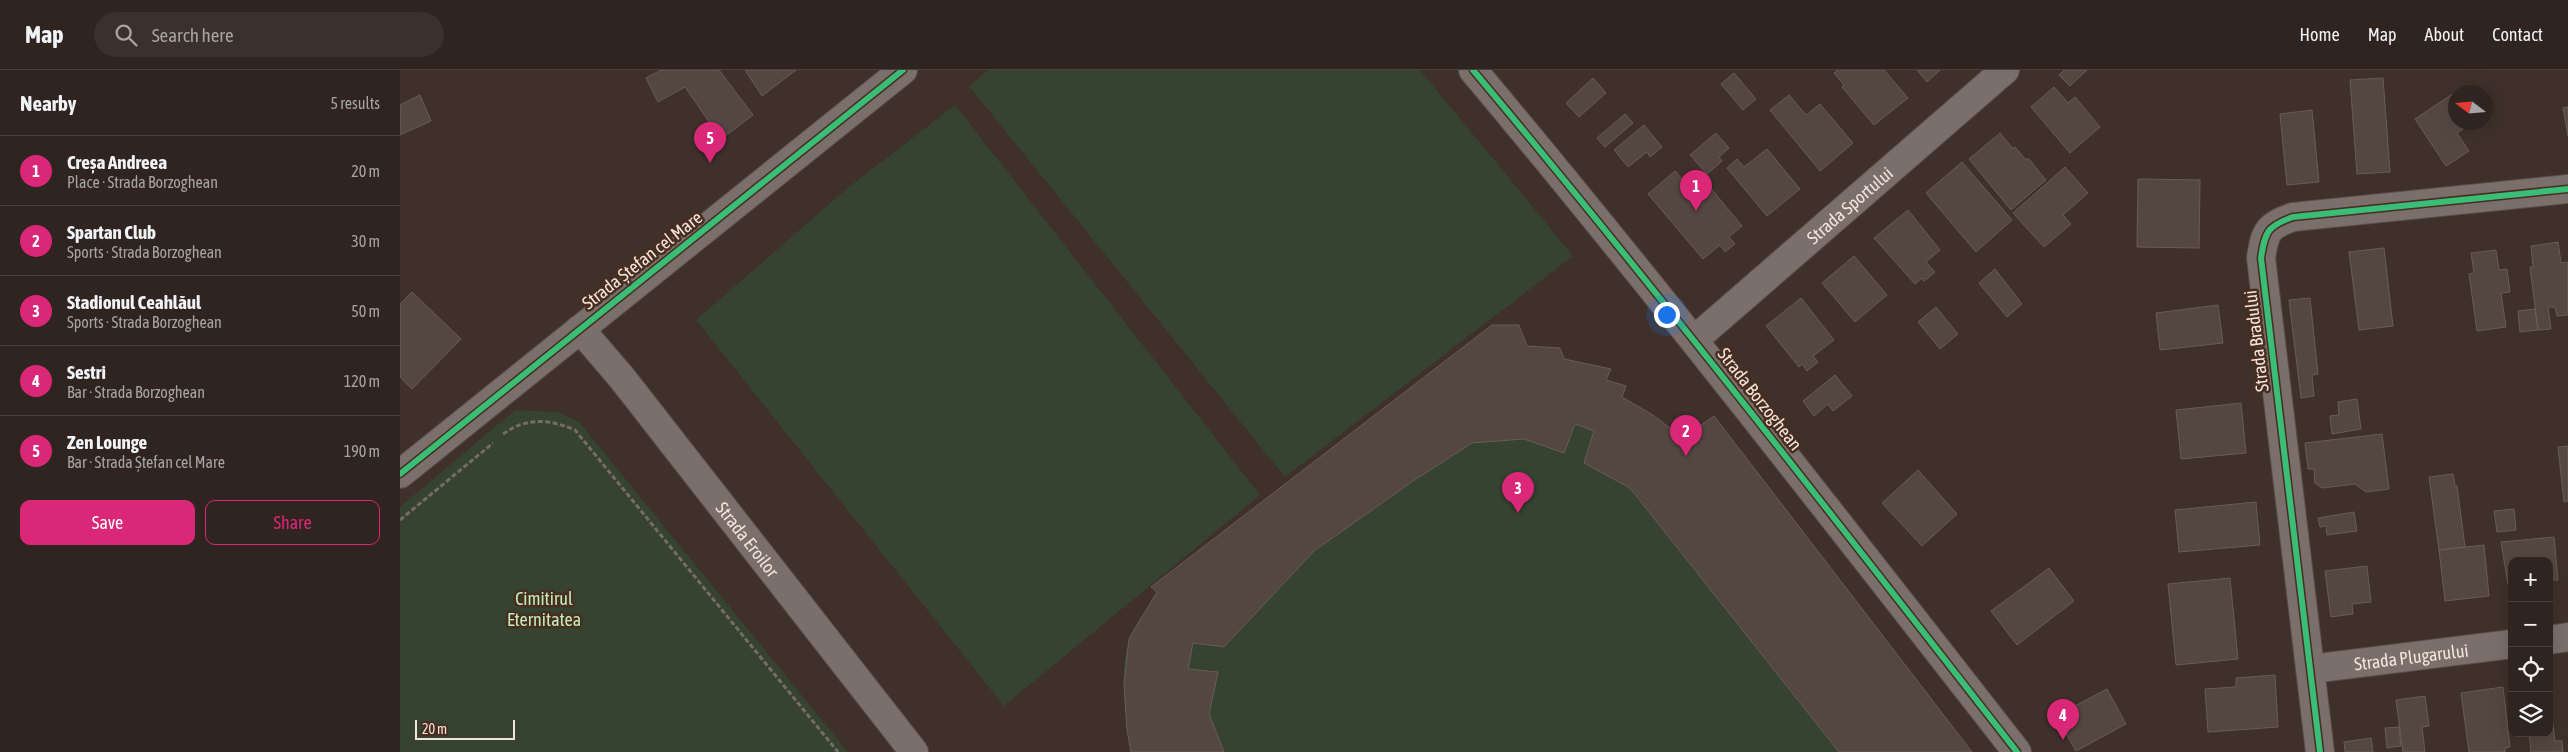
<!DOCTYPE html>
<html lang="en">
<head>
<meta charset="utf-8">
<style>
  :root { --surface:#2f2420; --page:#3b302d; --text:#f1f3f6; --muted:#a7a4a5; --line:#4a413e; --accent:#db2777 }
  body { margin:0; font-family:"Asap Condensed",sans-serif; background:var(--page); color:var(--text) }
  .controls { position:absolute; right:15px; bottom:15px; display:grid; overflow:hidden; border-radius:10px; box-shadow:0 5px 20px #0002 }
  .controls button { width:45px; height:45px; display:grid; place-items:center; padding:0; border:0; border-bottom:1px solid var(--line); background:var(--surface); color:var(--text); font:25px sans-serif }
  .compass { position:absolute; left:2048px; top:15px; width:45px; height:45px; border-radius:50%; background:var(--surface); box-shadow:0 5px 20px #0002; rotate:286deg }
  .scale { position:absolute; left:15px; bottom:12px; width:100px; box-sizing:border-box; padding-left:5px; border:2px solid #f6e3db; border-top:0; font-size:14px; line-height:18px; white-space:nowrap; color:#f6e3db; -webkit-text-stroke:4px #482d21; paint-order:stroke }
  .you { position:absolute; left:1266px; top:244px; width:18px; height:18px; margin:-12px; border:4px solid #fff; border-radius:50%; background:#1a73e8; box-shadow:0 0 0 8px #1a73e833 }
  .badge { display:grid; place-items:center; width:32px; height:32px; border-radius:50%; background:var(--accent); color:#fff; font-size:16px; font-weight:700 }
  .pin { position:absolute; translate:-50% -41px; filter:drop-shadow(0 1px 2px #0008) }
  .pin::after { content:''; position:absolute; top:26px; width:18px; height:15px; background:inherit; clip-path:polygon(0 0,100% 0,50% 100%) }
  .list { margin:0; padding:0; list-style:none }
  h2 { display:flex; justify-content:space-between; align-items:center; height:65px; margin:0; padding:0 20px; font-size:21px }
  h2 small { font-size:16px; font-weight:400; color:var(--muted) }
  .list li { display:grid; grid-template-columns:32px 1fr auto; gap:15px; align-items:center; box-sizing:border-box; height:70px; padding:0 20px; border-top:1px solid var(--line) }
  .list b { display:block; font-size:19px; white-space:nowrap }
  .list p { margin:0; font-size:16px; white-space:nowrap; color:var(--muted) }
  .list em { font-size:16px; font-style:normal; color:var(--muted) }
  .actions { display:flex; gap:10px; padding:15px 20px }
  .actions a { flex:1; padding:11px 0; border:1px solid var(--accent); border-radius:10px; text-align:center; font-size:18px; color:var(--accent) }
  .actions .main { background:var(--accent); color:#fff }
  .icon { flex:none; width:28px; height:28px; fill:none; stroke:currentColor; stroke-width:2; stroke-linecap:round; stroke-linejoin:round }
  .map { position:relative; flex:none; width:2168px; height:682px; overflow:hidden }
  header { display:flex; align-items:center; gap:30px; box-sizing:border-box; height:70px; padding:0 25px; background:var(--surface); border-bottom:1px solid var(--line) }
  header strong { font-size:24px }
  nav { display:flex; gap:28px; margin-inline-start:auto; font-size:18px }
  .search { width:350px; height:45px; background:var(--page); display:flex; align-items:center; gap:12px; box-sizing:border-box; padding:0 18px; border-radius:28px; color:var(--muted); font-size:19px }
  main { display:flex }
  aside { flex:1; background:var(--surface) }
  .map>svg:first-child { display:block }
  .green { fill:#364331 }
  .building { fill:#544640; stroke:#695c57 }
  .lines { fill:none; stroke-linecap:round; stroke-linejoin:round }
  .minor-casing { stroke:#5b4d48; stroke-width:30 }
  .path { stroke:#766c67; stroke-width:3; stroke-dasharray:5 2.5; stroke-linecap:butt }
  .minor { stroke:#7a6f6a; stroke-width:28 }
  .cycleway-casing { stroke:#482d21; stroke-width:9 }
  .cycleway { stroke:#3abd76; stroke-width:6 }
  .labels { text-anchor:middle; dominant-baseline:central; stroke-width:5; stroke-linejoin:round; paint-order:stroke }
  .street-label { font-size:18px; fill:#f6e3db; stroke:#482d21 }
  .park-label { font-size:18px; fill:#c1efba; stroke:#482d21 }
</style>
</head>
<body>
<header>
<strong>Map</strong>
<div class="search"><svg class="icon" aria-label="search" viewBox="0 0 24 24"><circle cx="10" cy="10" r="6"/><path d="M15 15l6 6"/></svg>Search here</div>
<nav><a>Home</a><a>Map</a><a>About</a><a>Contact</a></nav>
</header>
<main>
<aside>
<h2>Nearby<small>5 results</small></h2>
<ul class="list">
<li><span class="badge">1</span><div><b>Creșa Andreea</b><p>Place · Strada Borzoghean</p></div><em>20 m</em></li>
<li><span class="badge">2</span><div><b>Spartan Club</b><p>Sports · Strada Borzoghean</p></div><em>30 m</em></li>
<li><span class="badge">3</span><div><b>Stadionul Ceahlăul</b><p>Sports · Strada Borzoghean</p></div><em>50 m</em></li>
<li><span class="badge">4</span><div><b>Sestri</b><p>Bar · Strada Borzoghean</p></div><em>120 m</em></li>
<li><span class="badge">5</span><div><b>Zen Lounge</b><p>Bar · Strada Ștefan cel Mare</p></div><em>190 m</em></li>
</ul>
<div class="actions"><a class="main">Save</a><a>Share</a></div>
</aside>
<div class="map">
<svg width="2168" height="682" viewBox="0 0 2168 682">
  <rect width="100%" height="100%" fill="#3f302a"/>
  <!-- green -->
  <path class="green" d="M588,0H1020L1173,186L885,407L569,16Z
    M555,35L860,425L604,636L296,250L449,117Z
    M1092,255H1119L1127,276L1160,278L1164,289L1206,310L1226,316L1222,328L1253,345L1283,368L1314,346L1572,682H731C725,651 719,600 729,569C734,554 748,537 757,523L751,517Z
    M115,340L158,342L179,352L448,682H0V437Z"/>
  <!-- building -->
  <path class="building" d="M261,0H319L353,45L321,69L285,17L258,32L246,8Z
    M345,0H396L362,26Z
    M1438,0H1484L1508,28L1474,55L1442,17L1444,15L1434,3Z
    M1517,0H1540L1527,12Z
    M1664,0H1687L1670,16L1659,5Z
    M1334,3L1356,29L1343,40L1321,14Z
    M1193,8L1206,23L1179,47L1166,33Z
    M1983,8L1990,102L1957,104L1950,10Z
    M1654,17L1668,33L1675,27L1700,57L1670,83L1631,37Z
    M2057,21L2056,52H2073L2057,63L2069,81L2046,96L2015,49Z
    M20,25L31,51L0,65V35Z
    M1389,25L1406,45L1420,34L1453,73L1420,101L1370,40Z
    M2168,37V66L2163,38Z
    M1912,40L1919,112L1887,115L1880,44Z
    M1225,44L1233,53L1205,77L1197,68Z
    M1244,55L1262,77L1250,87L1247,82L1228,97L1214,80Z
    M1316,63L1329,78L1319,87L1322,91L1307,104L1290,85Z
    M1600,63L1613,79L1615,77L1626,90L1628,88L1646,110L1611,140L1569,89Z
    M1367,79L1400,119L1367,146L1327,98L1337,89L1344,97Z
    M1562,92L1612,150L1576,182L1526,123Z
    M1665,97L1688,123L1663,145L1671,154L1644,177L1613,143Z
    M1275,101L1296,125L1308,115L1342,156L1329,167L1335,174L1325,182L1320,175L1303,189L1248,124Z
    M1738,109L1800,110L1799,178L1737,177Z
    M1508,140L1540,180L1526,192L1535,202L1524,211L1522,208L1515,214L1474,168Z
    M2158,172L2161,193L2168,192V245L2157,246L2155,237H2148L2151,259L2138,260L2130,197H2133L2131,176Z
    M1984,178L1993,256L1959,260L1949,182Z
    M2096,180L2099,200L2107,199L2110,222L2101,223L2106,257L2077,261L2069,204L2074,203L2071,183Z
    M1454,186L1487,225L1455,252L1422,213Z
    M1595,199L1622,234L1607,247L1579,213Z
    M12,222L61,269L12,319L0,307V234Z
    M1401,228L1434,270L1413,286L1418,292L1407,301L1402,294L1399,297L1366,256Z
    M1910,228L1918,304L1912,305L1914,326L1901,328L1889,230Z
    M1818,235L1823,273L1760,280L1756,243Z
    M1536,237L1558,264L1540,279L1518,252Z
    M2135,239L2138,260L2120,262L2118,241Z
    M1092,255H1119L1127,276L1160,278L1164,289L1211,299L1206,310L1226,316L1222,327L1253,345L1283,368L1314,346L1572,682H1439L1230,418L1184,393L1194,361L1175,354L1164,383L1124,369L1072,373L1013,411L914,481L824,577L793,573L788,599L818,602L809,644L824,682H731L727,660L724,613L729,569L757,522L751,517Z
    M1435,305L1452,326L1433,341L1428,334L1414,346L1403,331Z
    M1957,329L1961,359L1932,364L1930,346L1939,345L1938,332Z
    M1841,333L1846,383L1781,389L1776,340Z
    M1982,364L1989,419L1966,422L1955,414L1922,418L1915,413L1914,399H1908L1905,373Z
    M2168,376V431L2164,432L2158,377Z
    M1518,400L1557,444L1522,476L1482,433Z
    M2053,404L2055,416H2057L2065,477L2039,480L2029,407Z
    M1856,432L1860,475L1779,482L1775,440Z
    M2114,439L2116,460L2097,462L2094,441Z
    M1954,442L1957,461L1927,465L1926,456L1920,457L1918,448Z
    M2154,467L2158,510H2150L2149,517V491H2112V514H2108L2101,472Z
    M2084,475L2089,526L2045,531L2039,480Z
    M1967,496L1971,532L1952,534L1953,544L1931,547L1925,501Z
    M1649,498L1674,531L1617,575L1591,541Z
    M1830,508L1838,589L1776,595L1768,514Z
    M1875,605L1878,657L1808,662L1805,619L1836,617V608Z
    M2103,617L2110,677L2105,678V682H2069L2061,623Z
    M1707,619L1726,654L1676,681L1656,646Z
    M2149,621L2155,671H2162L2163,682H2131L2129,663H2149Z
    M2025,626L2029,656L2022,657L2025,682H2003L1996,630Z
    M1999,657L2001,676L1987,678L1985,658Z
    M1971,668L1973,682H1945L1944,672Z"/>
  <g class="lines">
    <!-- minor casing -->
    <g class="minor-casing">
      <g id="minor">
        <path d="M1073,0C1260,223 1438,453 1617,682"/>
        <path id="s1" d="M180,259L222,308L514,682"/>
        <path id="s2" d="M1294,270L1605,0"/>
        <path d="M0,404L503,0"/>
        <path d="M2149,570L2168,567"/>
        <path id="s3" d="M1911,599L2112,574"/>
        <path d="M1920,682L1861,188C1865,162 1867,156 1893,147L2168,119"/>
      </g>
    </g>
    <!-- path -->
    <path class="path" d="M103,364C127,347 149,349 175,360L438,682
      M0,450L93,373"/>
    <!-- minor -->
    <use href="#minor" class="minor"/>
    <!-- cycleway casing -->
    <g class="cycleway-casing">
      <path id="cycleway" d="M1073,0C1260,223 1438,453 1617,682
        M0,404L503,0
        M1920,682L1861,188C1865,162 1867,156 1893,147L2168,119"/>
    </g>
    <!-- cycleway -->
    <use href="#cycleway" class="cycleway"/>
  </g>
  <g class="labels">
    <!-- street labels -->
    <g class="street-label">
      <text stroke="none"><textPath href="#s2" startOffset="206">Strada Sportului</textPath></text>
      <text transform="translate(242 190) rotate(-38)">Strada Ștefan cel Mare</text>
      <text transform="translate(1856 271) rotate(-97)">Strada Bradului</text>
      <text transform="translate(1360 329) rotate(52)">Strada Borzoghean</text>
      <text stroke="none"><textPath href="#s1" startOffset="269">Strada Eroilor</textPath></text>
      <text stroke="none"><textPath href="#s3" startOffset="101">Strada Plugarului</textPath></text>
    </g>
    <!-- park labels -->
    <g class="park-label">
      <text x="144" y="528">Cimitirul<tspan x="144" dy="21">Eternitatea</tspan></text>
    </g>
  </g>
</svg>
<div class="controls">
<button>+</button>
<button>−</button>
<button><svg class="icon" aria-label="locate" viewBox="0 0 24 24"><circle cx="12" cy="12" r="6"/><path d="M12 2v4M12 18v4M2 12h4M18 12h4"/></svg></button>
<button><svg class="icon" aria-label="layers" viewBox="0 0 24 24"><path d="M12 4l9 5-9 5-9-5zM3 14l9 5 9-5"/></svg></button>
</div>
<svg class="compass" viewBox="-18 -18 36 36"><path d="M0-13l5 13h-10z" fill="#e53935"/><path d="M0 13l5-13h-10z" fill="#a7a4a5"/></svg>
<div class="scale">20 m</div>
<div class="you"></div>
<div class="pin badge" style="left:1296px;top:141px">1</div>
<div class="pin badge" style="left:1286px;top:386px">2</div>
<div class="pin badge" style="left:1118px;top:443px">3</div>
<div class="pin badge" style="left:1663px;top:670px">4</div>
<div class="pin badge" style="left:310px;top:93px">5</div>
</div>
</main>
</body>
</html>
